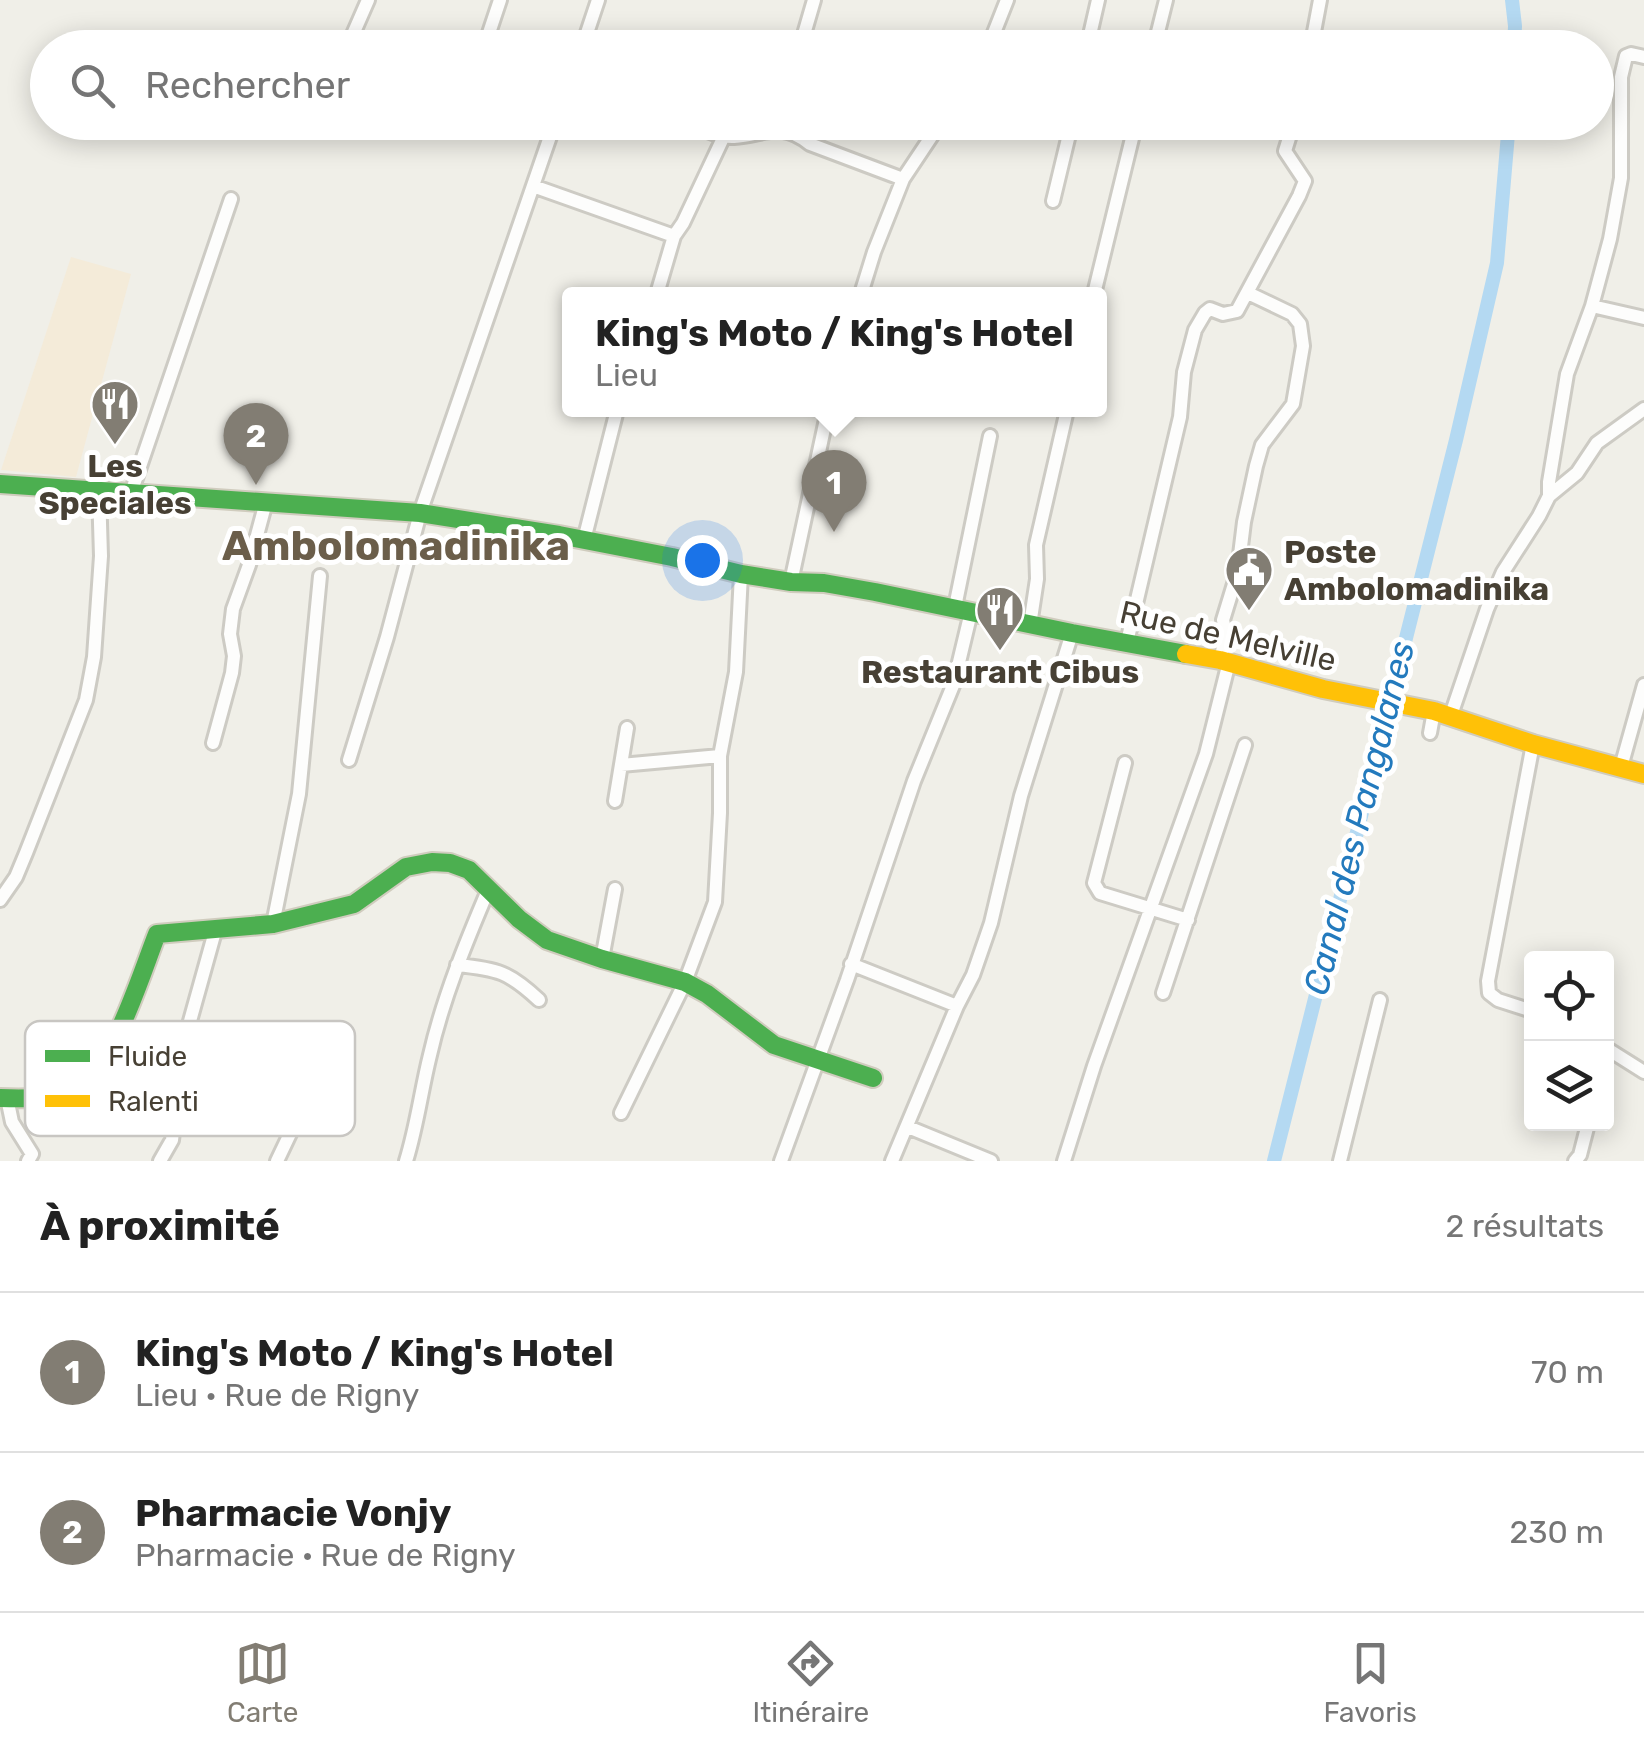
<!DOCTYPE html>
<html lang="fr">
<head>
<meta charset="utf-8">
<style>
  :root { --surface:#fff; --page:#f2f2f2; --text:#222; --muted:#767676; --line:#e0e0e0; --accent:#827d73 }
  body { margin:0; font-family:Rubik,sans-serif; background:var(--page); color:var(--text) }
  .controls { position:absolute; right:30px; bottom:30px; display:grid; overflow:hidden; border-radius:10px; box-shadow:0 5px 25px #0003 }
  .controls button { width:90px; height:90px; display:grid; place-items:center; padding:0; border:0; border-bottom:2px solid var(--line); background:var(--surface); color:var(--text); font:50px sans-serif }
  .you { position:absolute; left:702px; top:560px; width:35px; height:35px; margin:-25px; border:8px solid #fff; border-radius:50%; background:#1a73e8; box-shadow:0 0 0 15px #1a73e833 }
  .badge { display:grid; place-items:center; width:65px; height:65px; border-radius:50%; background:var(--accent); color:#fff; font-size:32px; font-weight:700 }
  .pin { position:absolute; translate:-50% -82px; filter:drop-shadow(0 2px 5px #0008) }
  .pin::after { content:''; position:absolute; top:52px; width:35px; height:30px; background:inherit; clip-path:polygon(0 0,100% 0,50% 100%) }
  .popup { position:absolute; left:562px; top:287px; width:545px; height:130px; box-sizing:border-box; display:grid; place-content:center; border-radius:10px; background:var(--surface); filter:drop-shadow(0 2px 8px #0005); font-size:32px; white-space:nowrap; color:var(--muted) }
  .popup b { font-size:38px; color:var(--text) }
  .popup::after { content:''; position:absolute; left:50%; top:100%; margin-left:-20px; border:20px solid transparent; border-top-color:var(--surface) }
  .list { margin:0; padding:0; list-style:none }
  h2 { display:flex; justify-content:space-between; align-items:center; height:130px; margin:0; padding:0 40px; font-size:42px }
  h2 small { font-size:32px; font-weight:400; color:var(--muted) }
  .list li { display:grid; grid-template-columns:65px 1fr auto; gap:30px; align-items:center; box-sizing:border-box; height:160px; padding:0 40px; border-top:2px solid var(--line) }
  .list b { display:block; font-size:38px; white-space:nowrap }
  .list p { margin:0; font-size:32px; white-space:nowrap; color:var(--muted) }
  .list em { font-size:32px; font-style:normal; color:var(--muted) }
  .icon { flex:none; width:55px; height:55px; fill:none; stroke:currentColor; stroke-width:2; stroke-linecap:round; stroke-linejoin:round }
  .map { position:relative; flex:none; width:1644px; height:1161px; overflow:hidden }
  .search { position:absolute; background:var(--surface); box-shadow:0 5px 25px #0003; left:30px; right:30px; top:30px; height:110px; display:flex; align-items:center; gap:25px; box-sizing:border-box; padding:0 35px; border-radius:55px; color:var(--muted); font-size:38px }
  .sheet { height:450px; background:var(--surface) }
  nav { display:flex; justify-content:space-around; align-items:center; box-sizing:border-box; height:140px; border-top:2px solid var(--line); background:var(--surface); font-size:28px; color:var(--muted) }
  nav a { display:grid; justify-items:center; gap:5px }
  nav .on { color:var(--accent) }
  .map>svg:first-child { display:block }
  .commercial { fill:#f4ebd9 }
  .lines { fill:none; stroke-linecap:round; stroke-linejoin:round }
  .canal { stroke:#b4d9f2; stroke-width:14 }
  .street-casing { stroke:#cdcbc4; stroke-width:18 }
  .fast-casing { stroke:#d0ccbe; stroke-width:22 }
  .slow-casing { stroke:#d0ccbe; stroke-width:22 }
  .street { stroke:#fdfdfc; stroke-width:12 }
  .fast { stroke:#4caf50; stroke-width:18 }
  .slow { stroke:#ffc107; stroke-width:18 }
  .labels { text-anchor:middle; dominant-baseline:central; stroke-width:10; stroke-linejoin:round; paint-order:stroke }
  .poi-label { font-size:32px; font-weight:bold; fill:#474034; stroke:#fff }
  .street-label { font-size:32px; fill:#474034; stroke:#fff }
  .water-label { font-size:35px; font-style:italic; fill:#237abd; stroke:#fff }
  .district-label { font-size:42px; font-weight:bold; fill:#6b5e4a; stroke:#fff }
  .key { fill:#fff; stroke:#c8c6c2; stroke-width:2.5 }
  .key-label { font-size:28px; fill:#474034 }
</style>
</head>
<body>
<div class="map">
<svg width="1644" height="1161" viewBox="0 0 1644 1161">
  <rect width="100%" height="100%" fill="#f0efe8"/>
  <!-- commercial -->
  <path class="commercial" d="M71,257L131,274L76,477L1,470Z"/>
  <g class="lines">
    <!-- canal -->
    <path class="canal" d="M1512,0L1515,26L1514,48
      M1274,1161L1456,440L1497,263L1509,122"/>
    <!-- street casing -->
    <g class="street-casing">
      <path id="street" d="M347,48L368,0
        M484,48L500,0
        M582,48L598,0
        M800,48L814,0
        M988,48L1007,0
        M1087,48L1098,0
        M1154,48L1166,0
        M1311,48L1320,0
        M688,122C701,128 720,138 734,137C765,135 780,120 810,144L903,179
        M533,186L674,236
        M1053,201L1072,122
        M657,294L674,236L683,223L724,136
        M861,294L874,252L903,179L941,122
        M1094,294L1136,122
        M1592,306L1644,318
        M131,493L231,199
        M1549,496L1577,473L1597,443L1644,409
        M584,540L617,410
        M791,582L828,410
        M955,607L990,436
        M1030,625L1037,579L1036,545L1067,410
        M1127,642L1180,417L1184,372L1195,330L1205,313L1210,309L1223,314L1237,311L1299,196L1305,181L1285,151L1294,122
        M1220,660L1226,635L1223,620L1238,571L1244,522L1256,466L1262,445L1293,404L1303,346L1300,324L1292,314L1248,293
        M1450,718L1487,609L1503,572L1539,516L1549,496V482L1567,374L1592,306L1610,239L1621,178V77L1626,56L1631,54L1644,57
        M1430,733L1434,711
        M213,743L232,673L234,656L230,634L233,609L249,565L266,502
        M349,760L387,637L420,513L555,122
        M1125,763L1094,883L1100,893L1188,920
        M621,765L720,756
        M1621,767L1644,685
        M615,801L627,728
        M0,900L16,877L26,853L86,700L94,657L101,556L99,490
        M273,924L299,794L320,576
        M602,959L615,889
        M851,964L957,1006
        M457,965C498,969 509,972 539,1000
        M1163,993L1245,745
        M1532,1011L1498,1000L1489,993L1488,981L1533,744
        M1606,1048L1644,1072
        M7,1098L12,1122L32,1154L28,1161
        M621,1113L685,982L715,902L720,813V756L736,672L741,574
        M908,1127L991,1161
        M160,1161L172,1140L185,1039L216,928
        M277,1161L307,1098L328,1039
        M406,1161C417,1126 421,1091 430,1055C443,998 466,942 489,888
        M781,1161L847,980L914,781L954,683L971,612
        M892,1161L957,1006L973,975L991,923L1021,796L1072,633
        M1064,1161L1094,1066L1206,754L1229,662
        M1340,1161L1380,1000
        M1575,1161L1580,1155L1588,1124"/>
    </g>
    <!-- fast casing -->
    <g class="fast-casing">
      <path id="fast" d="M0,484L420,513L559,535L672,557L741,574L791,582L824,583L875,592L1072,633L1186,654
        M0,1098C27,1099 62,1100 84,1082C116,1057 142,972 157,934L273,924L354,904L406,867L432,862L450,863L469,870L519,919L547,940L602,959L685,982L707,994L774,1045L873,1078"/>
    </g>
    <!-- slow casing -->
    <g class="slow-casing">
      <path id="slow" d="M1186,654L1220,660L1323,689L1434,711L1533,744L1644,774"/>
    </g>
    <!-- street -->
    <use href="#street" class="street"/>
    <!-- fast -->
    <use href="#fast" class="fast"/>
    <!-- slow -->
    <use href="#slow" class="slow"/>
  </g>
  <!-- icons -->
  <defs>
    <g id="restaurant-pin" transform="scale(2.5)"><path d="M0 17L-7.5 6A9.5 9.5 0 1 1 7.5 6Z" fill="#827d73" stroke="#fff"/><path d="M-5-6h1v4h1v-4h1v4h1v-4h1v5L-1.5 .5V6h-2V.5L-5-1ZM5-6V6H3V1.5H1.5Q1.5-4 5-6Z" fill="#fff"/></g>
    <g id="civic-pin" transform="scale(2.5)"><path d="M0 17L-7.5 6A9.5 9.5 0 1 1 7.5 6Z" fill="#827d73" stroke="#fff"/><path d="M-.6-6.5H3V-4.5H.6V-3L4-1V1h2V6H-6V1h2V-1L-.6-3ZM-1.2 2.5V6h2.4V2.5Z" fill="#fff"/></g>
  </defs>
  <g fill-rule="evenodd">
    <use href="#restaurant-pin" x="115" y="404"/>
    <use href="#civic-pin" x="1249" y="570"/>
    <use href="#restaurant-pin" x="1000" y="610"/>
  </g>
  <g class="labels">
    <!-- poi labels -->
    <g class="poi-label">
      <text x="115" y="466">Les<tspan x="115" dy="37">Speciales</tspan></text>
      <text x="1284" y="552" text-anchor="start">Poste<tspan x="1284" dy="37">Ambolomadinika</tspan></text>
      <text x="1000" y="672">Restaurant Cibus</text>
    </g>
    <!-- street labels -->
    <g class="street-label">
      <text transform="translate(1228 636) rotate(13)">Rue de Melville</text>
    </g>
    <!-- water labels -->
    <g class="water-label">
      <text transform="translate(1359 818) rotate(-76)">Canal des Pangalanes</text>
    </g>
    <!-- district labels -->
    <g class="district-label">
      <text x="396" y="546">Ambolomadinika</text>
    </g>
  </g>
  <!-- legend -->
  <rect x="25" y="1021" width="330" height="115" rx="15" class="key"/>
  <rect x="45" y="1050" width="45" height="12" fill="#4caf50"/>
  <rect x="45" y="1095" width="45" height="12" fill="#ffc107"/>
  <g class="key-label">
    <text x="108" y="1066">Fluide</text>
    <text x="108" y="1111">Ralenti</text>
  </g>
</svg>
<div class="controls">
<button><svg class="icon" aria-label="locate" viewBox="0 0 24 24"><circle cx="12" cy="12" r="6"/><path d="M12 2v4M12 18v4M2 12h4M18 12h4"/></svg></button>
<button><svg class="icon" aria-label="layers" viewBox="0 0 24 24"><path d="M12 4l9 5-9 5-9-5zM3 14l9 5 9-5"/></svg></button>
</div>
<div class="you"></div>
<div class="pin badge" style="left:834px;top:532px">1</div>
<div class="popup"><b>King's Moto / King's Hotel</b>Lieu</div>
<div class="pin badge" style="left:256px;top:485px">2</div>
<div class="search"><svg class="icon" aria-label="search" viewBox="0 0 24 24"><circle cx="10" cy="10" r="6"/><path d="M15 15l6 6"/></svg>Rechercher</div>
</div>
<section class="sheet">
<h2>À proximité<small>2 résultats</small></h2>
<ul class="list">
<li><span class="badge">1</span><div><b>King's Moto / King's Hotel</b><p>Lieu · Rue de Rigny</p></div><em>70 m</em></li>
<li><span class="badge">2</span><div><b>Pharmacie Vonjy</b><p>Pharmacie · Rue de Rigny</p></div><em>230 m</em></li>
</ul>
</section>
<nav>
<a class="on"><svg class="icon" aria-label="map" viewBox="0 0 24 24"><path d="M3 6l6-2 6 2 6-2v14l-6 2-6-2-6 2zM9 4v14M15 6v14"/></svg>Carte</a>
<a><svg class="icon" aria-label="directions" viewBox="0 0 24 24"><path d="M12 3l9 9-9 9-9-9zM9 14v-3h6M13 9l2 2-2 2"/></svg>Itinéraire</a>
<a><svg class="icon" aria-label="saved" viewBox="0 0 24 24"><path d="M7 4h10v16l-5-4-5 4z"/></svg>Favoris</a>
</nav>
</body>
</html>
